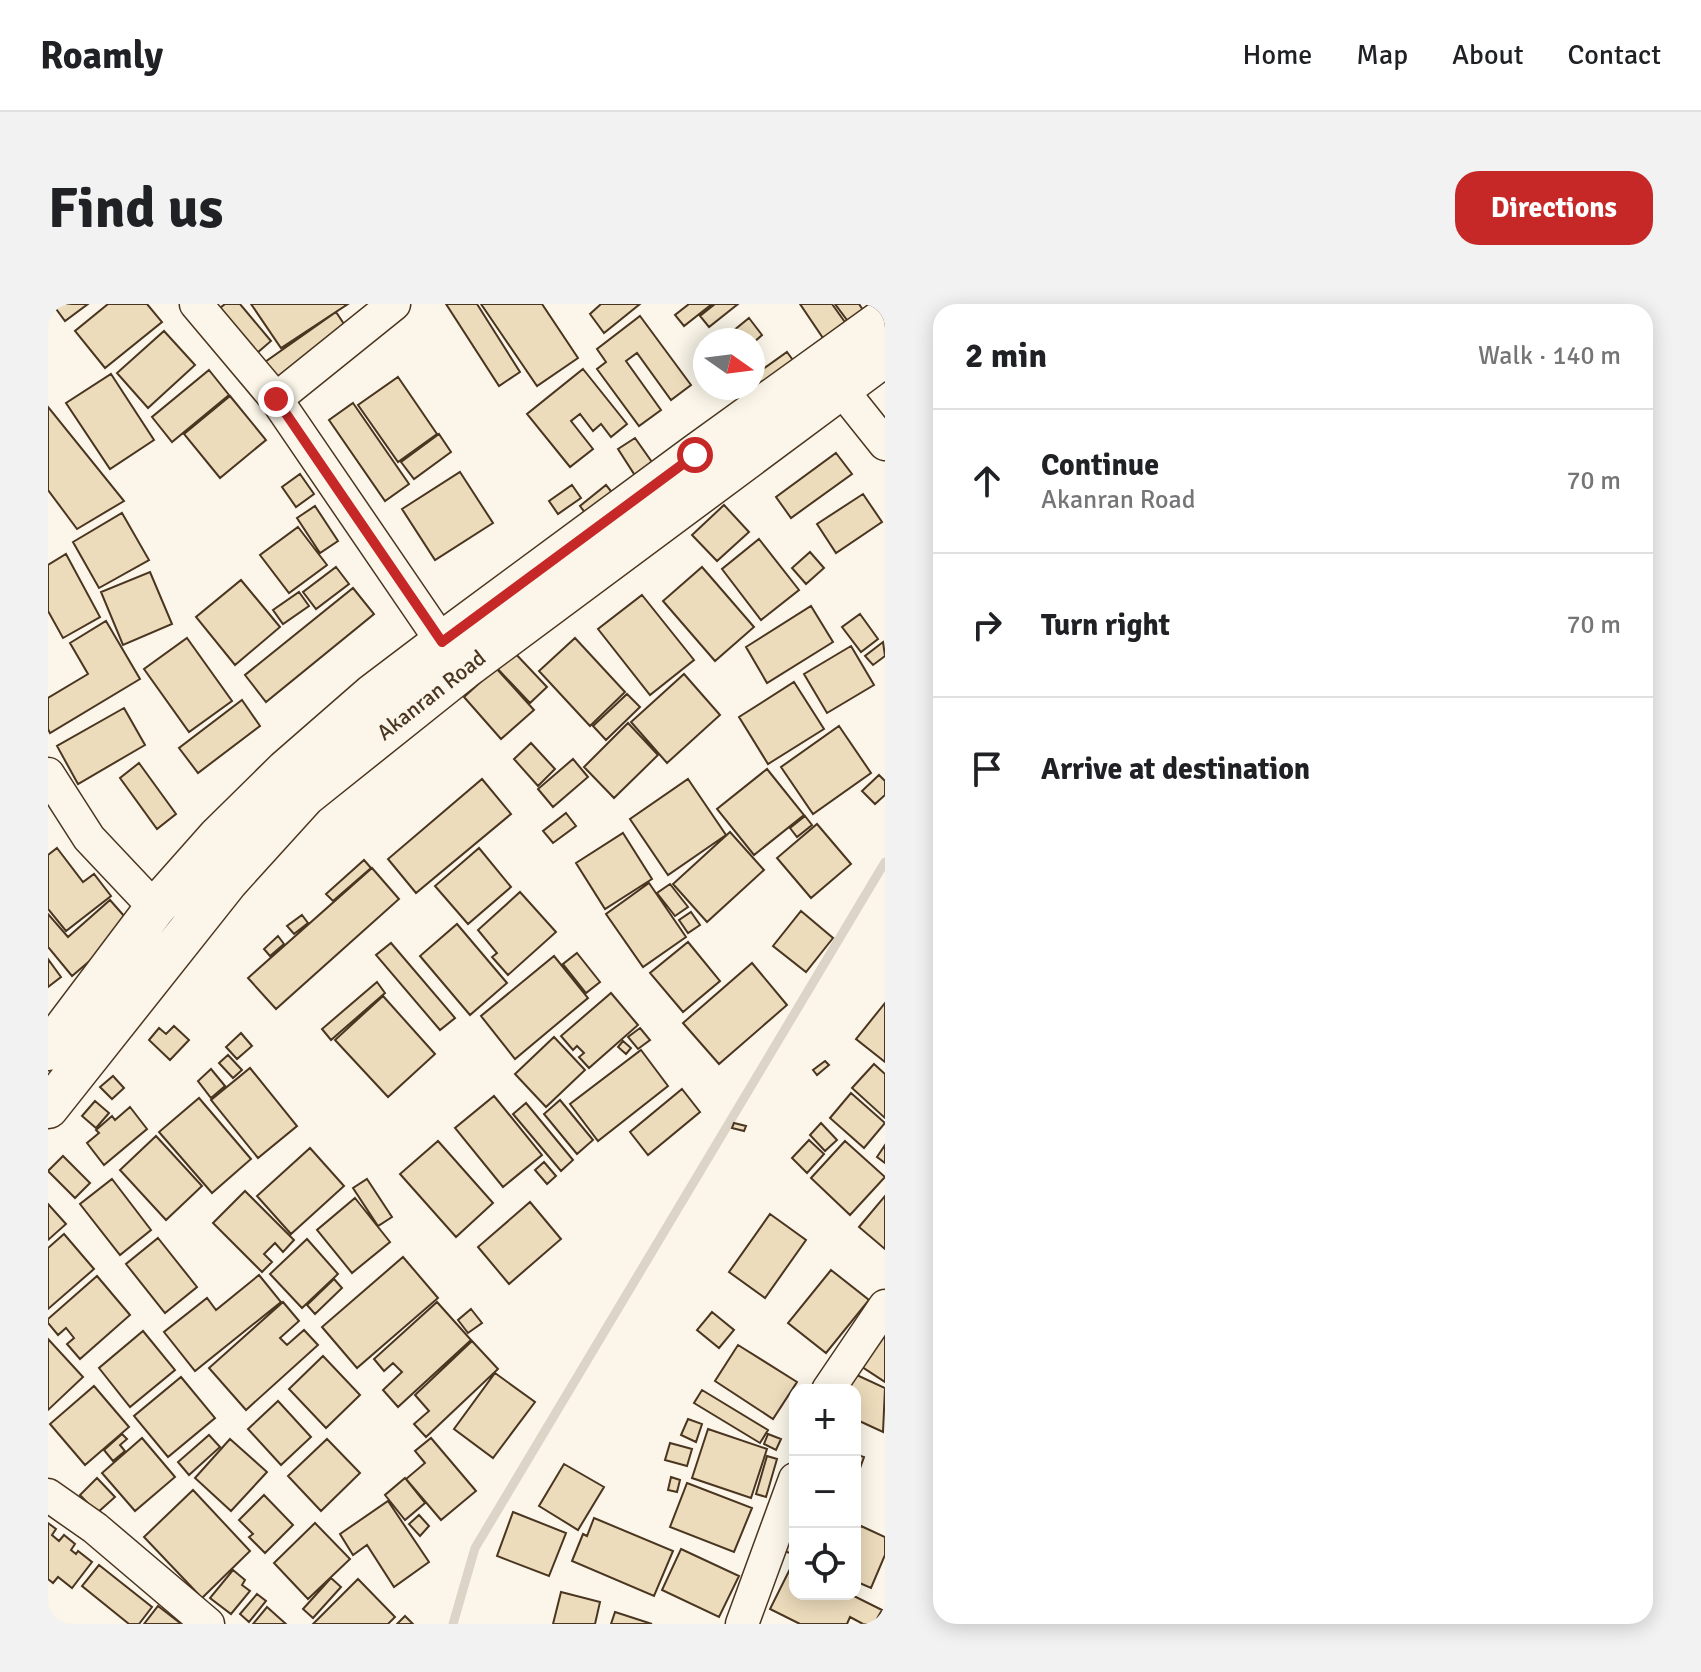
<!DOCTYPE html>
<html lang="en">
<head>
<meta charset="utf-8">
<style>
  :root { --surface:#fff; --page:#f2f2f2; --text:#202124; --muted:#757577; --line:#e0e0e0; --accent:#c62828 }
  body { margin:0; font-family:Signika,sans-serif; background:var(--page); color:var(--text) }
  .controls { position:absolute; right:24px; bottom:24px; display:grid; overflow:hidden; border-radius:16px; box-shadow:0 4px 20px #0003 }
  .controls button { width:72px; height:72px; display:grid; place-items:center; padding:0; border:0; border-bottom:2px solid var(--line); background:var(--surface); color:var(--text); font:40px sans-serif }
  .compass { position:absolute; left:645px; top:24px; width:72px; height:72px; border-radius:50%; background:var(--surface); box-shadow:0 4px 20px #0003; rotate:104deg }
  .stop { position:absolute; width:24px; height:24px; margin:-18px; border:6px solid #c62828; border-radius:50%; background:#fff }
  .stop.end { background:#c62828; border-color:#fff; box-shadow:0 2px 8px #0008 }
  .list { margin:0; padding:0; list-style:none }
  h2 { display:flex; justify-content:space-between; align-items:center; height:104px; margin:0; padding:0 32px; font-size:34px }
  h2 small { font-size:26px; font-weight:400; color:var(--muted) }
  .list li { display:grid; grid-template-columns:52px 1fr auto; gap:24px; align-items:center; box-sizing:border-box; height:144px; padding:0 32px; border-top:2px solid var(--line) }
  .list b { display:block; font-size:30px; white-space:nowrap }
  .list p { margin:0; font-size:26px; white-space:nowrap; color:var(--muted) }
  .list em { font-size:26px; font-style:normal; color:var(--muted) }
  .icon { flex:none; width:44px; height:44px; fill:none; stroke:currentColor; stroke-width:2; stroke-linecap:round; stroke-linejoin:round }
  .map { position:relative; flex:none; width:837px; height:1320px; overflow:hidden; border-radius:24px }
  header { display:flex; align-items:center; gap:48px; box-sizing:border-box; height:112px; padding:0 40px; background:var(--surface); border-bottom:2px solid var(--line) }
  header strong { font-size:38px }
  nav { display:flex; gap:44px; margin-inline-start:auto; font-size:28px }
  .intro { display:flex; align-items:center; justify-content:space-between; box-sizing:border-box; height:192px; padding:0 48px }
  h1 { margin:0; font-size:56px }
  .button { padding:20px 36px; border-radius:24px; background:var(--accent); color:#fff; font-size:28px; font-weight:700 }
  main { display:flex; gap:48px; padding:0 48px }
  aside { flex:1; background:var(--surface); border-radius:24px; box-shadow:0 4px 20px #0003 }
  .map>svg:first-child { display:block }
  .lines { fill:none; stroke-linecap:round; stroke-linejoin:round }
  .stream { stroke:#dcd4c6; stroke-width:9 }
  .building { fill:#ecdcbc; stroke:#4a3520; stroke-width:2 }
  .minor-casing { stroke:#4a3520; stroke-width:35 }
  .major-casing { stroke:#4a3520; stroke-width:43 }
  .minor { stroke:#fbf6e9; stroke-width:32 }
  .major { stroke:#fbf6e9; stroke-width:40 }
  .route { stroke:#c62828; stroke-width:10 }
  .labels { text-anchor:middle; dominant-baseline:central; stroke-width:6; stroke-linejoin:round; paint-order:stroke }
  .street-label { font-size:22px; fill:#4a3520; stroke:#fbf6e9 }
</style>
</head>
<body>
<header>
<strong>Roamly</strong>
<nav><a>Home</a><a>Map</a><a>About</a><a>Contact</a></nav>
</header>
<div class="intro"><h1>Find us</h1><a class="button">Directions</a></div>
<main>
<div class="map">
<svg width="837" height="1320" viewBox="0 0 837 1320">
  <rect width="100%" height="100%" fill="#fbf6e9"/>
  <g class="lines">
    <!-- stream -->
    <path class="stream" d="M405,1320L427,1244L837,558"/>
  </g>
  <!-- building -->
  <path class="building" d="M9,0H40L17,17L6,2Z
    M60,0H99L114,18L57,64L27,27Z
    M177,0H192L223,37L209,49L172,4Z
    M203,0H300L233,44Z
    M398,0H429L472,68L451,82Z
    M433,0H494L530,54L489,82Z
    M553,0H592L556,29L542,10Z
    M641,0H664L636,22L627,11Z
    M667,0H690L661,23L652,12Z
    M752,0H784L799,21L777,37Z
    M787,0H811L817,9L802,20Z
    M288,8L300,26L229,76L217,58Z
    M592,12L643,81L623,96L589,49L578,57L613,106L591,122L549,65L558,58L549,45Z
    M701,14L714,31L705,39V36H674Z
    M116,27L147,61L100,104L69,69Z
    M739,48L750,63L718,85L708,70Z
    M535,65L579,120L563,133L553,120L545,127L532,110L523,117L545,145L522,163L479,110Z
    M161,66L181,91L124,138L104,113Z
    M63,70L106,136L62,165L18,99Z
    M350,73L389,130L350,158L310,101Z
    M182,92L218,136L172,174L136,130Z
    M305,99L361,180L337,197L281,116Z
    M0,103L76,197L29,225L0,186Z
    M391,130L403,148L366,175L353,158Z
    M587,134L606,161L588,173L570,145Z
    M788,149L804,170L743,214L728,193Z
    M412,168L445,219L387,256L354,205Z
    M252,170L266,190L248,203L234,183Z
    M524,181L533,194L510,210L501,197Z
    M558,181L571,197L544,218L532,202Z
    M815,190L834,218L788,249L769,220Z
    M676,201L701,228L669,257L644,231Z
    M267,202L290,237L272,249L249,214Z
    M74,209L101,256L51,284L25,238Z
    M250,223L279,261L241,289L212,251Z
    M711,235L751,286L713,316L674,265Z
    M762,248L776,264L758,280L744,264Z
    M18,250L52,313L15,334L0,307V261Z
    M288,263L301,280L268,305L255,288Z
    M654,263L706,323L667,357L615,297Z
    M102,268L124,320L75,341L53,288Z
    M193,276L232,323L187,361L148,313Z
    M305,284L326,310L218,398L197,371Z
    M251,288L261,302L235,320L225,306Z
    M594,291L646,356L602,391L550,325Z
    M763,302L785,338L719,379L698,343Z
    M812,310L830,335L813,348L794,323Z
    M58,317L92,375L2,429L0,425V394L40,370L22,339Z
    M139,334L184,397L141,428L96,365Z
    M527,334L577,388L542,422L491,367Z
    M835,338L837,352L825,361L817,352Z
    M803,342L826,381L779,409L756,370Z
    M464,346L499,383L482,399L447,362Z
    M448,364L486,406L453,435L416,393Z
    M636,370L672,411L619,459L583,418Z
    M746,378L776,425L720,460L691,413Z
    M579,390L592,403L558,436L545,422Z
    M194,396L212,422L150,469L131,444Z
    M76,404L97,441L30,480L9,442Z
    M580,419L610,451L566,494L536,463Z
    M791,422L823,469L765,510L733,463Z
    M483,439L507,465L490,482L466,455Z
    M525,455L540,473L505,503L490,485Z
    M91,459L128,510L109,525L72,474Z
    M719,465L756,511L706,551L669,505Z
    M831,471L837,477V491L827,500L814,487Z
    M434,475L463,510L368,589L340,555Z
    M640,475L678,531L620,571L582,515Z
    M518,509L528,522L505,539L495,527Z
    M757,512L764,521L749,533L742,524Z
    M769,520L803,560L763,594L729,554Z
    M682,528L716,566L659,618L625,580Z
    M575,529L604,575L557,605L528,559Z
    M9,544L35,578L46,570L63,592L18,627L0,605V551Z
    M431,544L463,583L420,620L387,582Z
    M316,556L323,564L285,597L278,590Z
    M324,564L351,595L228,705L200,674Z
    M601,579L638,633L595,663L558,610Z
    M622,580L640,603L627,612L609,589Z
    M472,588L508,628L460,671L444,653L449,649L430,626Z
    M62,596L84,621L24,672L0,643V610L20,633Z
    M753,607L785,634L758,668L725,642Z
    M643,608L652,621L640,629L631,616Z
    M254,611L260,619L246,630L239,622Z
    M409,620L459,679L422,711L372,652Z
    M230,632L236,640L222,652L216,645Z
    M640,638L672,677L635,708L602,669Z
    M343,639L407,714L392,726L328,651Z
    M529,649L552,678L538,689L515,660Z
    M506,652L540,694L467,755L433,712Z
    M0,655L13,673L0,683Z
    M704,659L739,701L671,760L635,719Z
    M329,678L337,689L283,736L274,725Z
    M563,689L590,721L541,764L531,753L536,749L529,742L525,746L513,732Z
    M335,692L387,750L340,793L287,736Z
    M837,699V758L808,735Z
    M126,722L141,736L122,756L101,736L111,724L118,730Z
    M592,724L602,736L590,745L580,733Z
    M193,729L204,742L189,755L178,743Z
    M506,733L537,766L498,803L467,770Z
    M575,737L583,744L578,750L570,743Z
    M593,746L620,782L550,837L522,800Z
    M180,751L194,766L185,774L171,759Z
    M777,757L781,761L769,771L765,766Z
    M826,760L837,770V814L804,784Z
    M202,764L249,822L210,854L163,796Z
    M163,765L177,782L163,794L150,777Z
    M65,772L76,784L64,795L52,783Z
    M634,785L652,808L600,851L582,828Z
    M803,789L837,819L816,844L782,814Z
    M446,792L494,851L455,883L407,824Z
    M151,794L203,855L164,889L111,828Z
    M512,796L545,836L529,850L496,810Z
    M47,797L61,809L48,824L34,812Z
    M478,799L525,856L513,867L465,810Z
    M82,803L99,825L56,861L39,839L51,829L48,826L64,812L67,816Z
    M686,819L698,822L696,827L684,824Z
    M773,819L789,836L777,847L762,831Z
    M108,832L154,882L118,916L72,866Z
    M761,836L776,850L759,869L744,854Z
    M390,837L445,899L408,933L352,870Z
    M797,837L837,873L802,911L763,874Z
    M837,841V859L829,853Z
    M262,844L296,882L243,930L209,892Z
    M15,852L42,879L27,894L0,867Z
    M496,858L508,872L499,880L487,866Z
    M64,875L103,926L72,951L32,900Z
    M319,875L344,913L330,922L305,884Z
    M197,887L246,936L235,948L227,939L216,950L224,958L214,968L165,919Z
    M837,892V945L811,923Z
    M307,894L342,938L304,969L269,926Z
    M482,898L513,935L461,980L430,943Z
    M0,900L18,920L0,936Z
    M722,910L758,936L717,994L681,968Z
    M16,930L46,965L0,1005V944Z
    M110,934L149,983L117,1009L78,960Z
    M259,935L290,970L254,1004L222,970Z
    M355,953L390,994L309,1064L274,1023Z
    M783,966L821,996L778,1049L740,1019Z
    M211,971L233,998L147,1067L116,1028L159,994L168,1006Z
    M49,972L82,1011L32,1055L19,1040L26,1034L18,1024L10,1031L0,1019V1015Z
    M286,975L294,984L267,1010L259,1001Z
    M235,998L251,1017L232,1034L239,1041L256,1026L270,1041L198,1106L161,1064Z
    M389,998L423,1036L350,1103L335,1086L354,1068L345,1059L336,1067L326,1055Z
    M423,1005L434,1019L420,1029L410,1016Z
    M664,1008L686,1026L671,1044L649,1026Z
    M837,1020V1078L805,1057Z
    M95,1027L127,1066L82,1103L51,1064Z
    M0,1035L35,1073L0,1106Z
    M424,1037L450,1065L378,1133L366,1120L381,1107L367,1091Z
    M690,1041L749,1078L725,1115L667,1077Z
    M275,1052L312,1091L278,1124L241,1085Z
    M798,1066L837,1084L835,1128L807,1115V1086H789Z
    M447,1069L487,1098L445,1154L406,1125Z
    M133,1073L167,1114L120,1153L86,1112Z
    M46,1082L81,1123L37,1161L2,1120Z
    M654,1086L720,1126L712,1139L646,1099Z
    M230,1097L263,1133L233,1161L200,1125Z
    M640,1115L654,1120L648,1138L633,1131Z
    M660,1125L719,1145L703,1194L644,1174Z
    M74,1130L79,1135L72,1141L77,1147L65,1157L56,1146Z
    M720,1130L733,1135L728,1146L716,1140Z
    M161,1131L172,1143L141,1171L130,1158Z
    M94,1134L127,1173L87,1207L54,1169Z
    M383,1134L428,1187L393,1216L358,1175L377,1159L367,1147Z
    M182,1135L219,1168L183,1207L147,1174Z
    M279,1135L312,1169L273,1207L240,1172Z
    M622,1139L644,1145L639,1162L617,1156Z
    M807,1150L816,1153L807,1178Z
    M719,1152L729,1155L718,1193L708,1190Z
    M516,1160L556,1183L530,1226L491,1202Z
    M623,1173L632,1176L629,1188L620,1186Z
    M49,1174L67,1193L49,1209L32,1191Z
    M357,1174L377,1199L357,1216L337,1191Z
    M639,1179L704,1204L686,1248L622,1223Z
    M145,1186L202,1247L154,1294L96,1233Z
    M216,1191L245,1221L217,1249L201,1233L205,1230L191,1216Z
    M340,1197L381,1258L346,1283L319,1241L305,1251L292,1230Z
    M747,1205V1251L731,1245Z
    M465,1208L518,1229L501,1272L449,1252Z
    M371,1211L381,1222L372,1232L361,1220Z
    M546,1214L625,1247L606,1292L524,1257L535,1230L539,1232Z
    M0,1219L8,1225L4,1231L11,1237L16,1231L27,1240L23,1246L28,1250L30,1247L44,1258L24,1284L10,1273L5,1279L0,1275Z
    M267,1219L302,1255L260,1295L226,1259Z
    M813,1222L837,1233V1251L823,1284L807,1277V1236Z
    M633,1245L691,1272L671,1313L614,1286Z
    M51,1261L104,1303L91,1320H81L34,1282Z
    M744,1261L747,1263V1290H802L834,1306L826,1320H815L802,1313L799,1320H752L722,1305Z
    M185,1266L197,1276L194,1281L202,1287L183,1310L162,1294Z
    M283,1274L293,1283L265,1314L255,1305Z
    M310,1275L347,1313L340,1320H265Z
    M513,1288L552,1298L547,1320H505Z
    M209,1290L218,1297L201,1318L192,1310Z
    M110,1302L132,1319L131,1320H96Z
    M219,1303L238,1320H205Z
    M567,1308L604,1320H563Z
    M357,1312L365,1320H349Z"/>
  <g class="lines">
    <!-- minor casing -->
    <g class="minor-casing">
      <path id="minor" d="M148,0L228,95
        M346,0L228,95L394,338
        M793,85L837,140
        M0,470L41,534L107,604
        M780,1086L837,1002
        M0,1191L47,1224L160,1320
        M694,1320L747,1175"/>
    </g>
    <!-- major casing -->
    <g class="major-casing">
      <path id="major" d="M0,746L107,604L170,533L238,466L324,391L394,338L647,151L837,14
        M0,804L180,577L257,492L416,365L837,52"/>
    </g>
    <!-- minor -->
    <use href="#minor" class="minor"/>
    <!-- major -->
    <use href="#major" class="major"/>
  </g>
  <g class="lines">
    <!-- route -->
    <path class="route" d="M228,95L394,338L647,151"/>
  </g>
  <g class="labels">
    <!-- street labels -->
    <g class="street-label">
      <text transform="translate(383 391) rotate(-38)">Akanran Road</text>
    </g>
  </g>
</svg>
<div class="controls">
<button>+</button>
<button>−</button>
<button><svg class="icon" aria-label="locate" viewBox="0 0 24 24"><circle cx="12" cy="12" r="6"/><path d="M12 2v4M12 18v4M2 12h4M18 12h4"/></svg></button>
</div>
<svg class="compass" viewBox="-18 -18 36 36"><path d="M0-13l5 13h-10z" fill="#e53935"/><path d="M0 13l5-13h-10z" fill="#757577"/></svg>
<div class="stop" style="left:647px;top:151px"></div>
<div class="stop end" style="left:228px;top:95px"></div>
</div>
<aside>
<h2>2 min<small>Walk · 140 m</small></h2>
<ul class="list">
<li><svg class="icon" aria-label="ahead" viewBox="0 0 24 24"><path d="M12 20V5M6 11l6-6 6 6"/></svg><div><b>Continue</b><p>Akanran Road</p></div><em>70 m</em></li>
<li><svg class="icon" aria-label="right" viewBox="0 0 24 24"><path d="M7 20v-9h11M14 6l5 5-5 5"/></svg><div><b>Turn right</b></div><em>70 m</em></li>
<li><svg class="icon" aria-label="arrive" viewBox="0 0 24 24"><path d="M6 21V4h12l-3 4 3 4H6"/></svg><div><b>Arrive at destination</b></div></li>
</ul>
</aside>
</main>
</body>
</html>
